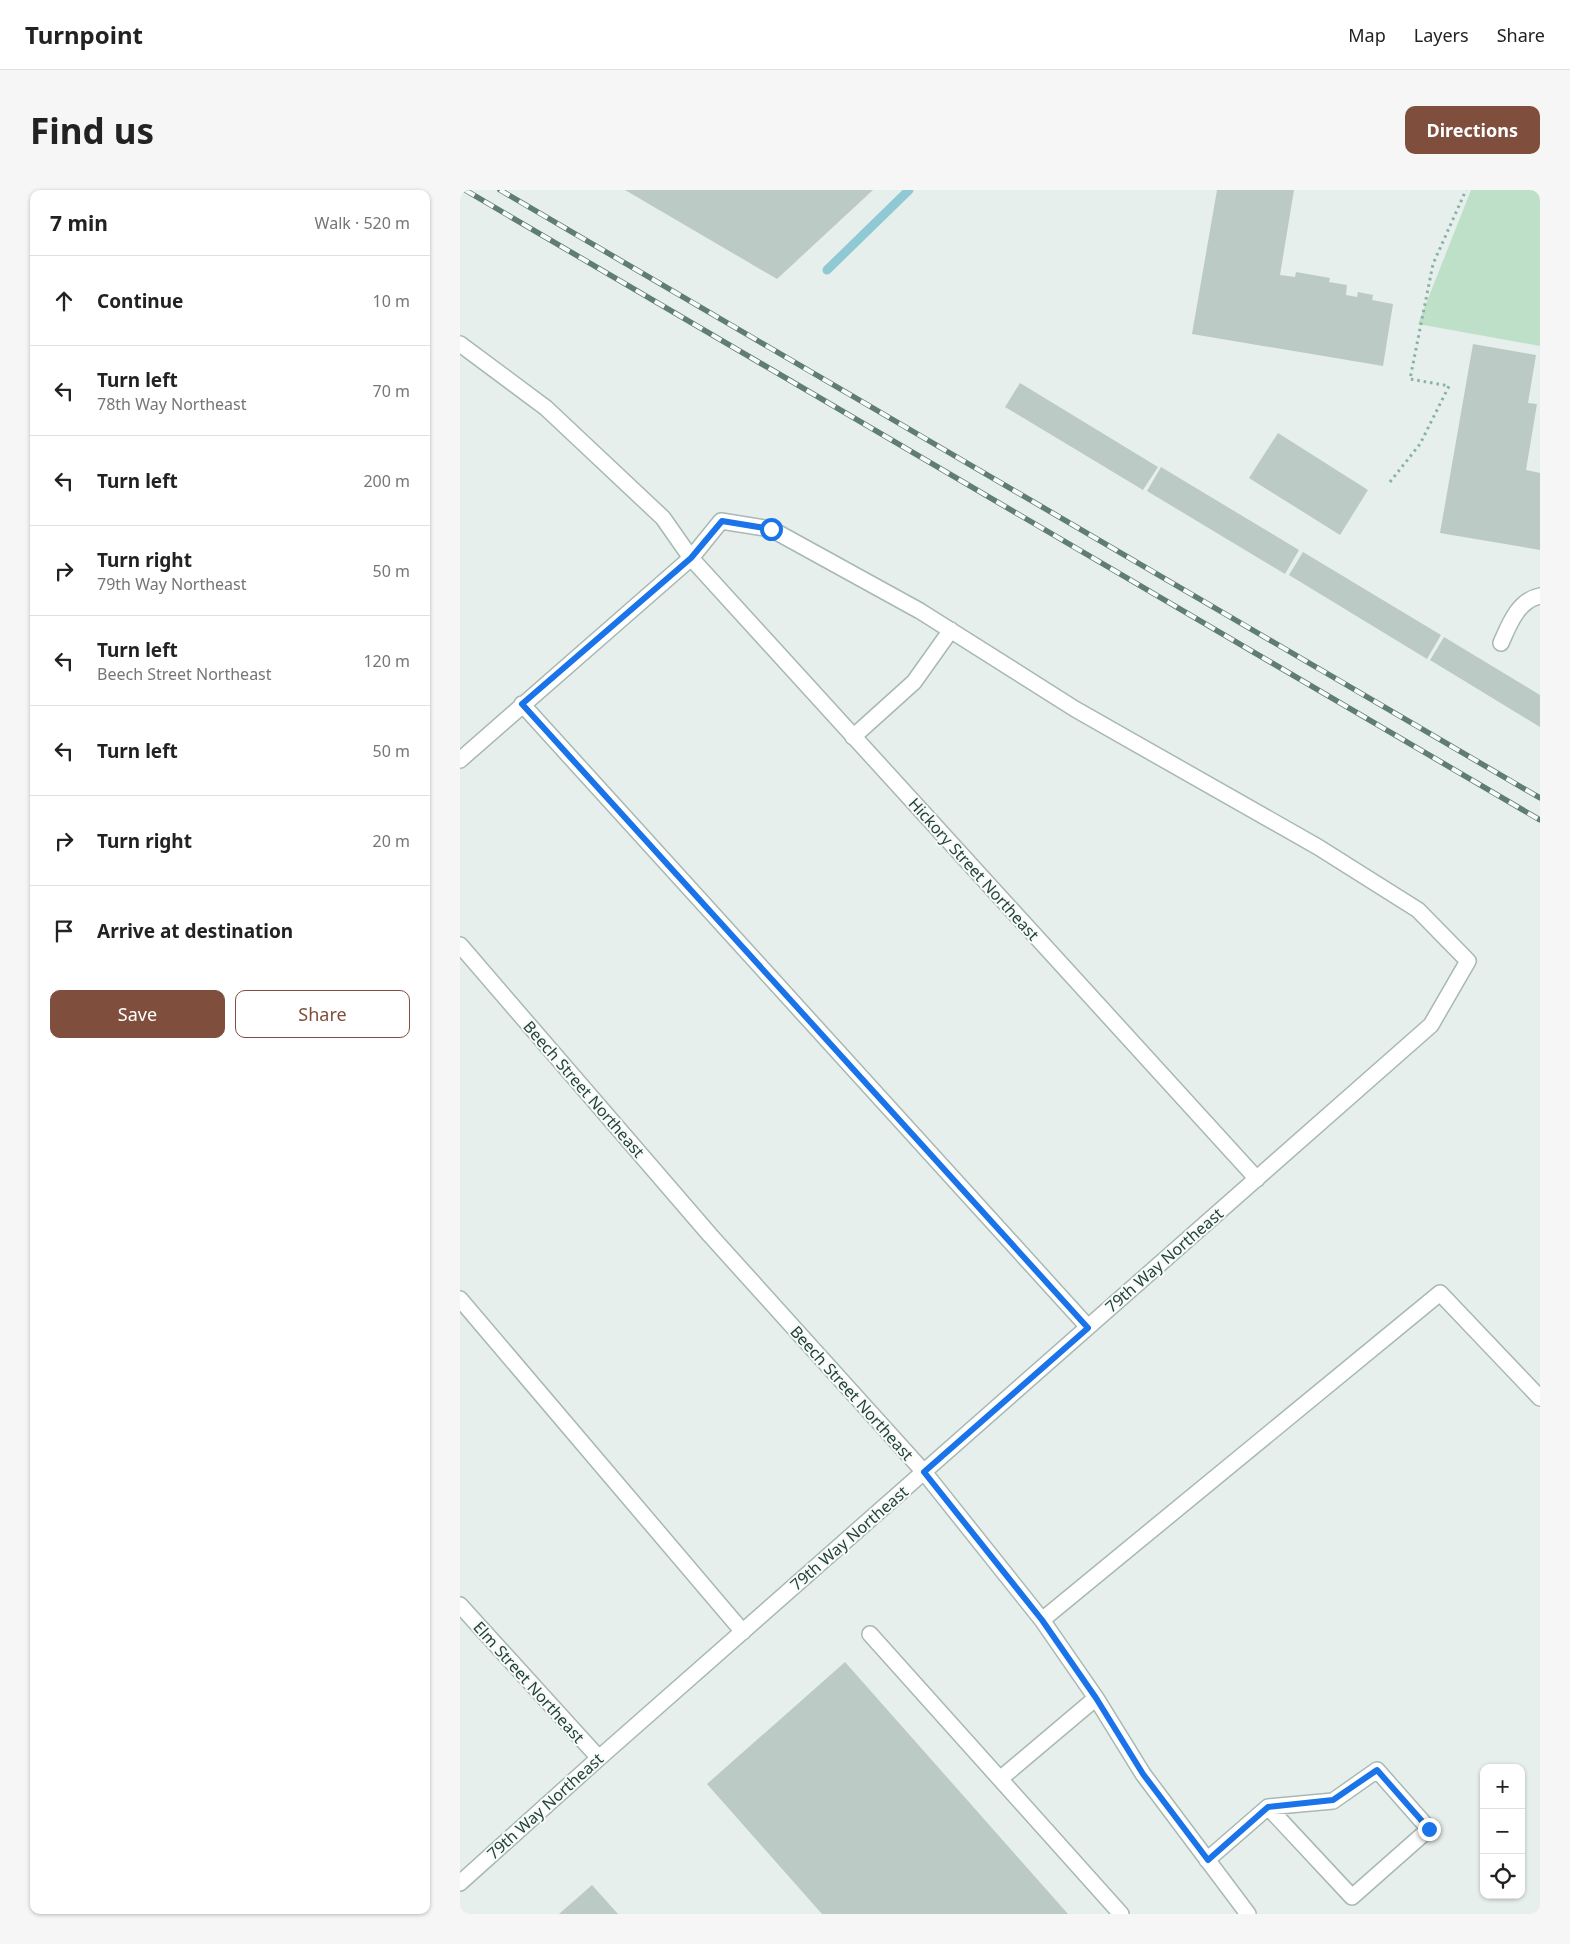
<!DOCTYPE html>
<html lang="en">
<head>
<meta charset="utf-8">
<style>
  :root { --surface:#fff; --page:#f6f6f6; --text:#222; --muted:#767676; --line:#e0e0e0; --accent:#804e3d }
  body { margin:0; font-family:"Noto Sans",sans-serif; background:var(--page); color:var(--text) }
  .controls { position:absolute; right:15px; bottom:15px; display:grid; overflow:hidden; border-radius:10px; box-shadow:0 1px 4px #0004 }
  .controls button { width:45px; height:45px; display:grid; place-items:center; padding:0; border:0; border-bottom:1px solid var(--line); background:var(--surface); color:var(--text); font:25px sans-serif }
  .stop { position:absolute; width:15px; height:15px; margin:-11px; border:4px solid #1a73e8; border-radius:50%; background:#fff }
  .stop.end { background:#1a73e8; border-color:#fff; box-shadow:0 1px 5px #0008 }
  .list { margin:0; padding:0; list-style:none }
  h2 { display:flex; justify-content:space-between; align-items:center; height:65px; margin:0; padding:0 20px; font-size:21px }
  h2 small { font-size:16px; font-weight:400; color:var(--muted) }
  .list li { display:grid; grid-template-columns:32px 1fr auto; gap:15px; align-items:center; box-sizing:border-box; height:90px; padding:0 20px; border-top:1px solid var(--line) }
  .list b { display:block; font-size:19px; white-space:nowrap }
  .list p { margin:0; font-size:16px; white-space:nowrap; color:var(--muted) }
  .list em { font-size:16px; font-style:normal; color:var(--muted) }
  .actions { display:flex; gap:10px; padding:15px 20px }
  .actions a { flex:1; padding:11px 0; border:1px solid var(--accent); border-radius:10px; text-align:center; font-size:18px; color:var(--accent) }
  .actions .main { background:var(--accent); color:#fff }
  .icon { flex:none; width:28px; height:28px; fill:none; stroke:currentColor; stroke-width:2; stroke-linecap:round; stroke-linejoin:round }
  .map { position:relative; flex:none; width:1080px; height:1724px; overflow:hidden; border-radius:10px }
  header { display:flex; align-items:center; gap:30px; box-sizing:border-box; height:70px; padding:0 25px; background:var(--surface); border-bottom:1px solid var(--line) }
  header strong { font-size:24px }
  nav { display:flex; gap:28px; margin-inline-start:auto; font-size:18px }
  .intro { display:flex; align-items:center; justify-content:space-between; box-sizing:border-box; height:120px; padding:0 30px }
  h1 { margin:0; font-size:35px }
  .button { padding:12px 22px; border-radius:10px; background:var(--accent); color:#fff; font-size:18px; font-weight:700 }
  main { display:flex; gap:30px; padding:0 30px }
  aside { flex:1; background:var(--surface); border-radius:10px; box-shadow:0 1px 4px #0004 }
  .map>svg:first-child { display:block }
  .green { fill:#bfe0c8 }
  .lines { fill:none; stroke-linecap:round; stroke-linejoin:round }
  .stream { stroke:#8ec9d4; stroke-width:9 }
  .building { fill:#bbcac4 }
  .minor-casing { stroke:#a8b8b2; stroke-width:18 }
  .path { stroke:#86b3a5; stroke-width:3; stroke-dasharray:2.5 4; stroke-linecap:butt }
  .minor { stroke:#fff; stroke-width:15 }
  .rail-casing { stroke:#5f7d75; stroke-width:5.5 }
  .rail { stroke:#f7fbf9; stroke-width:4; stroke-dasharray:11; stroke-linecap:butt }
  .route { stroke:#1a73e8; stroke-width:6 }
  .labels { text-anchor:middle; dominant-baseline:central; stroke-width:4; stroke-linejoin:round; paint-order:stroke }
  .street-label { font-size:16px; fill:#24423a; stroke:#f7fbf9 }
</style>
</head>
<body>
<header>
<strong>Turnpoint</strong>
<nav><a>Map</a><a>Layers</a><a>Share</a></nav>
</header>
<div class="intro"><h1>Find us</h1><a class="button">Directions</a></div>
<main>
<aside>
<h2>7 min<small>Walk · 520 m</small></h2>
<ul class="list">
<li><svg class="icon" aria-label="ahead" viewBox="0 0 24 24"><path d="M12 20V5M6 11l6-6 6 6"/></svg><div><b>Continue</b></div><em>10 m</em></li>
<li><svg class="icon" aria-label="left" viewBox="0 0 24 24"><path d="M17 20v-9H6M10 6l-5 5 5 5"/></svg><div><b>Turn left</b><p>78th Way Northeast</p></div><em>70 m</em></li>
<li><svg class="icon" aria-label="left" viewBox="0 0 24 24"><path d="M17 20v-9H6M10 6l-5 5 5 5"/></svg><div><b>Turn left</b></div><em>200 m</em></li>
<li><svg class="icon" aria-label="right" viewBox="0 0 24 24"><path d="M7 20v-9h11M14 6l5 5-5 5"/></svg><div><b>Turn right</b><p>79th Way Northeast</p></div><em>50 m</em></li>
<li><svg class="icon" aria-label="left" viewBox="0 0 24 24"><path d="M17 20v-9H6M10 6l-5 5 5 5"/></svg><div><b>Turn left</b><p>Beech Street Northeast</p></div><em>120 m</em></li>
<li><svg class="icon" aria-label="left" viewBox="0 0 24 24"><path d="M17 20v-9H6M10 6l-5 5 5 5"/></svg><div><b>Turn left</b></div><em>50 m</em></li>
<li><svg class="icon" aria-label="right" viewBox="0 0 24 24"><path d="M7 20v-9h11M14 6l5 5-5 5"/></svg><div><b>Turn right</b></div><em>20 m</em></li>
<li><svg class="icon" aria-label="arrive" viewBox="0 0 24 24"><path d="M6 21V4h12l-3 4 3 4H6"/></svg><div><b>Arrive at destination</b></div></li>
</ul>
<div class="actions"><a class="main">Save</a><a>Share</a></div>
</aside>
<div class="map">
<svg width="1080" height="1724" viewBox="0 0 1080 1724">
  <rect width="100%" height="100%" fill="#e6efeb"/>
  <!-- green -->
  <path class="green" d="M1011,0H1080V156L958,134Z"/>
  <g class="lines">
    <!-- stream -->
    <path class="stream" d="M367,80L449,0"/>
  </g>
  <!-- building -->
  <path class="building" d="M165,0H413L317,89Z
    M757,0H834L820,85L835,87L836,82L870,88L869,92L887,95L886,105L897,107L898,102L913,105L912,110L933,114L923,176L732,144Z
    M1013,154L1076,165L1068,213L1077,214L1066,280L1080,283V360L980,343Z
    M560,193L698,277L683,300L545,217Z
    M818,243L908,300L880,345L789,288Z
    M701,277L839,360L825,384L687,301Z
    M843,362L981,445L967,469L829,385Z
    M984,447L1080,505V537L970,470Z
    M385,1472L608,1724H362L247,1594Z
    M132,1695L158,1724H99Z"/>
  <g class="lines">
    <!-- minor casing -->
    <g class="minor-casing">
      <path id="minor" d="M0,154L86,218L203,328L231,368L797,989
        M1041,453C1049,435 1058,410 1080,406
        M62,514L628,1137
        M393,547L454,492L491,440
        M0,570L231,368L261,331L311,339L460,421L615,519L858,657L958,720L1008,771L971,835L139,1568L0,1693
        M0,755L250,1045L464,1282L582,1430L636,1508L683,1584L788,1724
        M0,1109L283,1442
        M0,1415L139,1568
        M582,1430L980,1103L1080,1208
        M410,1444L540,1589L636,1508
        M540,1589L661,1724
        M747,1670L808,1617L892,1707L969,1639L917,1580L873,1611L808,1617"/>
    </g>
    <!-- path -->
    <path class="path" d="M930,292L960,254L989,196L950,189L973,74L1006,0"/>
    <!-- minor -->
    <use href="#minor" class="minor"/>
    <!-- rail casing -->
    <g class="rail-casing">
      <path id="rail" d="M5,0L1080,630
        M40,0L1080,608"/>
    </g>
    <!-- rail -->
    <use href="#rail" class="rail"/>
  </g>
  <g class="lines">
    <!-- route -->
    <path class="route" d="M311,339L262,331L231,368L62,514L628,1138L464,1282L582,1430L636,1508L683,1584L748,1670L808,1617L873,1610L917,1580L969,1639"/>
  </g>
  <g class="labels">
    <!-- street labels -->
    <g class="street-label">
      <text transform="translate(514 679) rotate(48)">Hickory Street Northeast</text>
      <text transform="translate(124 899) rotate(49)">Beech Street Northeast</text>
      <text transform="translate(704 1070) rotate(-41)">79th Way Northeast</text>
      <text transform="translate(392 1203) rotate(48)">Beech Street Northeast</text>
      <text transform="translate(389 1348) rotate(-41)">79th Way Northeast</text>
      <text transform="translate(69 1492) rotate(48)">Elm Street Northeast</text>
      <text transform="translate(85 1616) rotate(-42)">79th Way Northeast</text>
    </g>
  </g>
</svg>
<div class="controls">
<button>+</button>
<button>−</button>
<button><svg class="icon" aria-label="locate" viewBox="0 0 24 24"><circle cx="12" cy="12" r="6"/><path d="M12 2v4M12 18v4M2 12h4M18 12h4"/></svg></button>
</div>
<div class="stop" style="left:311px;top:339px"></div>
<div class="stop end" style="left:969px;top:1639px"></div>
</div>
</main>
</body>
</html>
